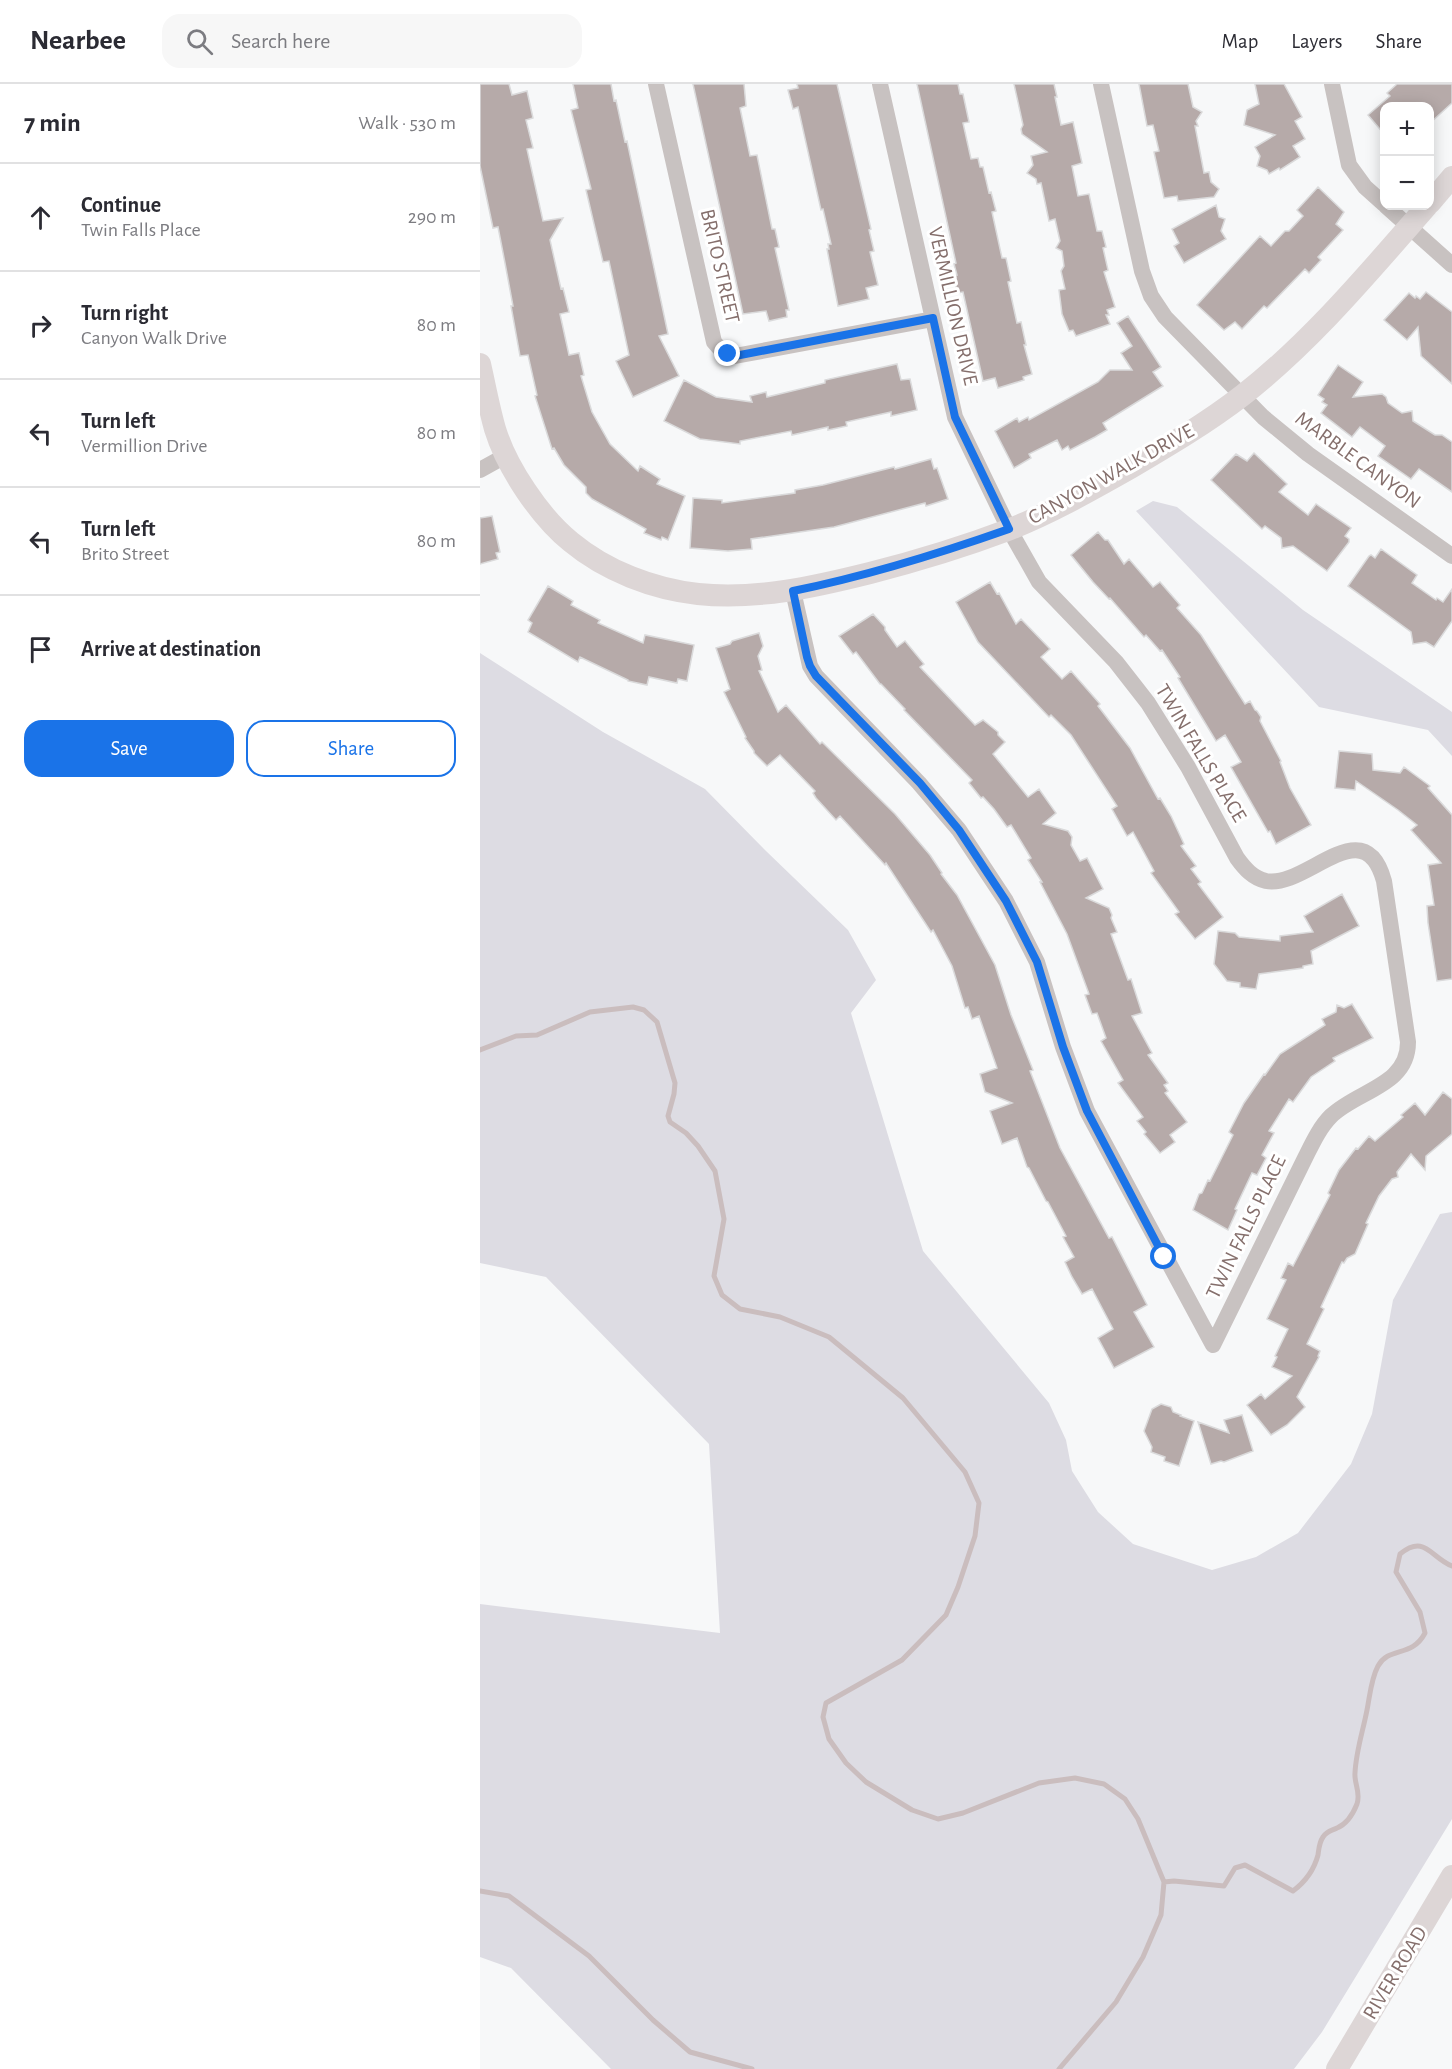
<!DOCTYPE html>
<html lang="en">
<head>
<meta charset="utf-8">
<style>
  :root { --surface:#fff; --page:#f7f7f7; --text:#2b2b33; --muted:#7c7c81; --line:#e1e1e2; --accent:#1a73e8 }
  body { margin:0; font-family:"Alegreya Sans",sans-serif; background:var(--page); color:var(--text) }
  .controls { position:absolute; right:18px; top:18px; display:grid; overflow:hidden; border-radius:12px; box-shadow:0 3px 15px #0003 }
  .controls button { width:54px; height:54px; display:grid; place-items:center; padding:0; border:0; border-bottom:2px solid var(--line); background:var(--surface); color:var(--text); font:30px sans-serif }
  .stop { position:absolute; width:18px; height:18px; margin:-14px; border:4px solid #1a73e8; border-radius:50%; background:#fff }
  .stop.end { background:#1a73e8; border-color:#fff; box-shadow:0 2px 6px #0008 }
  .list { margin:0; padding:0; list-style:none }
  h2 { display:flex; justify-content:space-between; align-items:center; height:78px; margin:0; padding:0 24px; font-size:26px }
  h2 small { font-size:20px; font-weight:400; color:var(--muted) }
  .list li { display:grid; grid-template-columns:39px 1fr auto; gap:18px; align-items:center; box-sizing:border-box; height:108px; padding:0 24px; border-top:2px solid var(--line) }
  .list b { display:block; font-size:22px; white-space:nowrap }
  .list p { margin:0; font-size:20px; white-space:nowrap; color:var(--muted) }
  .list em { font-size:20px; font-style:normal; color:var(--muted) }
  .actions { display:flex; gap:12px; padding:18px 24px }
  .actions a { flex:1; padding:14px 0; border:2px solid var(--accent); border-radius:18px; text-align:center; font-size:21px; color:var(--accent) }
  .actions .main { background:var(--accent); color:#fff }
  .icon { flex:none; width:33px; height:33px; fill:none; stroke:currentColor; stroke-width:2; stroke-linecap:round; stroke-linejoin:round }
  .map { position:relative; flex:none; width:972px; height:1985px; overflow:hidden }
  header { display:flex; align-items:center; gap:36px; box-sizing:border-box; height:84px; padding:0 30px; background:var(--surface); border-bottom:2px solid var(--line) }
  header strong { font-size:28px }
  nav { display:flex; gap:33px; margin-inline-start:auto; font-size:21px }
  .search { width:420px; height:54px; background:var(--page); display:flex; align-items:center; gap:15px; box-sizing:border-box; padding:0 21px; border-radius:18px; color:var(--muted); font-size:22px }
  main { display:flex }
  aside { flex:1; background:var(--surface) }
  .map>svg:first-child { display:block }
  .green { fill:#dddce3 }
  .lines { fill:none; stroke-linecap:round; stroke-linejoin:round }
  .stream { stroke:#cabdbe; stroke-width:5 }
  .building { fill:#b6aaa9; stroke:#dadadb; stroke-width:1.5 }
  .street { stroke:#c8c2c1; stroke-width:16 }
  .secondary { stroke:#ddd6d6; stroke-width:22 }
  .route { stroke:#1a73e8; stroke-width:8 }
  .labels { text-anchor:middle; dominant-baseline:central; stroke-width:6; stroke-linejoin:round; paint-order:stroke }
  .street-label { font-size:21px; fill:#856f6c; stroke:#fff }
</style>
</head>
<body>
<header>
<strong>Nearbee</strong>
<div class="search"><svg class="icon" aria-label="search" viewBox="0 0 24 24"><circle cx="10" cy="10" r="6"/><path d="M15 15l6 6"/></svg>Search here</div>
<nav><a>Map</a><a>Layers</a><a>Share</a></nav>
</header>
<main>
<aside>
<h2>7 min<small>Walk · 530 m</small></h2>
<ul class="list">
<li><svg class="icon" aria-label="ahead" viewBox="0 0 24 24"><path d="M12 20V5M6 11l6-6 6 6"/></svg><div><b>Continue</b><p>Twin Falls Place</p></div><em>290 m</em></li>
<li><svg class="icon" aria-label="right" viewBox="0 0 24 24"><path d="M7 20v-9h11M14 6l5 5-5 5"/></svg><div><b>Turn right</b><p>Canyon Walk Drive</p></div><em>80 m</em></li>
<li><svg class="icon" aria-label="left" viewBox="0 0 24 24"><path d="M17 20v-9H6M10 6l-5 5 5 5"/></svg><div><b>Turn left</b><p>Vermillion Drive</p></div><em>80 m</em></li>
<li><svg class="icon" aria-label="left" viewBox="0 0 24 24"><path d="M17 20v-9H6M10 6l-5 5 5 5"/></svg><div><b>Turn left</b><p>Brito Street</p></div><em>80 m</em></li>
<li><svg class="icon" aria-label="arrive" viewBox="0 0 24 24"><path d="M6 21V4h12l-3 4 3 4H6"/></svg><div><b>Arrive at destination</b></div></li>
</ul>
<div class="actions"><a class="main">Save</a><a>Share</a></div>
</aside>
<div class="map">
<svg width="972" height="1985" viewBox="0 0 972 1985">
  <rect width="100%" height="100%" fill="#f7f8f9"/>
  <!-- green -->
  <path class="green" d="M673,417L697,423L823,526L972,628V672L948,646L839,623L656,427Z
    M0,569L123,648L225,705L286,767L368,846L396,896L371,929L443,1167L569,1319L586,1356L592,1387L618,1428L653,1460L732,1486L776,1473L818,1449L871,1380L892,1330L913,1216L960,1130L972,1128V1735L842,1948L814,1985H131L31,1884L0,1873V1520L240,1549L229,1360L66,1193L0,1179Z"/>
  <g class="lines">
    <!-- stream -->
    <path class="stream" d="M0,966L36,952L57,951L110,928L153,923L164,926L177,938L195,999L194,1010L188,1032L190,1038L206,1049L218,1062L235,1087L244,1135L234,1192L242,1211L260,1225L300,1233L349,1253L423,1314L485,1388L499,1419L495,1452L478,1503L466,1531L422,1576L346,1619L343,1633L349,1655L366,1679L386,1698L432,1726L458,1735L483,1729L559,1699L595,1694L624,1700L645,1715L658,1735L684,1798L681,1831L663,1873L636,1918L579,1985
      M684,1798L694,1797L744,1802L755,1784L765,1781L813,1807C825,1798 834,1786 838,1771C839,1764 839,1759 843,1753C847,1747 851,1747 857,1744C867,1740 873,1730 877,1720C881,1708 874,1700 875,1689C876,1667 883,1647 887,1626C890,1611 891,1595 898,1582C909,1562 932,1574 945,1549L940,1528L916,1488L920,1470C945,1450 950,1473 972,1482
      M0,1807L29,1812L109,1872L173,1936L210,1968L272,1985"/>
  </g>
  <!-- building -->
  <path class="building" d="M0,0H29L32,11L47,7L53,34L46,36L53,64L47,65L63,137L83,134L70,156L81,205L83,204L89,228L80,230L89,271L99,269L104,291L101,292L112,328L130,360L158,387L160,382L180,395L177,400L205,412L188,456L182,453L181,456L164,449L166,445L112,415L106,409V403L84,381L74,364L72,365L55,312L57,311L48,271L40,272L31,222H33L25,179L18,143L13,144L0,82Z
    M93,0H131L134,17L136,16L145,58L147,57L188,250L179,252L199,292L153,313L136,277L149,271L129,177L123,178L106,106L111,105L91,26L98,24Z
    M213,0H264L266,22L260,24L270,72L277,71L292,145H295L299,163L295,164L309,226H306L307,233L289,237L286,227L263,230Z
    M317,0H357L391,145L389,146L394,167L390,168L398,201L386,204L389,215L358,222L347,165H349L348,160H351L343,125L341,126L318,23L313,25L308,6L318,4Z
    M437,0H478L480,10H483L489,38L483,39L491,75L498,74L500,83H503L509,109L511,108L516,127L512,128L522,174H526L531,197L528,198L537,239L541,238L546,261H544L552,290L543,293L544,296L518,304L515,294L503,297L483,208L477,209L474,191H477L474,180L476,179Z
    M534,0H574L577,13H575L581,41L593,38L602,79L592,82L598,112L609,110L617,147H622L626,163L623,164L628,186L624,188L635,223L627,226L629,231H626L630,240L596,252L593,246L589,247L582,230L579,206L585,205L581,187L584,182L582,167L576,164L580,157L575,135L569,137L561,99L557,100L556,95L547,89L553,81L551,72L567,68L542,50L541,45L543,41Z
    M659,0H708L713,23L722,28L716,37L718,42H715L724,89L729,88L731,98L739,105L734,113L698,117L697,112L684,114L674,68L679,67L673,41L667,42Z
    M775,0H804L822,33L815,37L825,55L813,62L820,73L800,86L799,84L789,90L787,86L777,82L780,72L775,63L795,51L764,41L767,26L779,20Z
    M917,0H972V19L950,39V22H904V50L888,31L910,12L907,9Z
    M838,103L864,128L856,140L863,146L838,173L841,176L829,189L825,185L787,224L784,222L762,245L755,238L744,246L717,221L780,152L791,162L805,147H809L823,132L817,126Z
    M736,121L739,133L745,135L741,147L746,155L704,179L694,162L699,159L692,145Z
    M946,208L972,228V300L941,272L938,243L927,256L904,236L929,209L935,214L936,212L940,215Z
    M648,232L681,283L673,288L683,302L623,339L627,346L615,353L590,366L588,362L582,366L577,356L549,370L551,374L534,384L515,347L537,334L539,338L548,333L549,336L618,298L630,286H652L641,269L652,262L637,239Z
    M417,280L421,296L430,295L437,326L411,332V328L366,338L367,342L348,346V343L312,351L311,347L260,357V360L220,355L184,337L204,296L236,313L272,318L270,312L286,308L287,313L345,299V296Z
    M858,281L883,298L873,313L902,310L906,313L908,319L922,329L932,327L933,337L955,351H962L972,358V408L939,385L931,395L898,372L905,362L880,343L872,353L841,329L847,321L842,318L844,315L838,311Z
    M774,369L807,400L799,408L828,431L836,420L871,444L865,452L869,455V458L847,487L813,462L802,464L801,454L785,442L782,445L731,396L756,370L767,377Z
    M451,375L454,385L457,384L468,415L446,422L445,419L354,443L271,455L272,465L248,467L210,464L213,414L242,416V419L315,409V406L343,401L414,383L415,385Z
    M12,432L20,468L16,469L18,475L0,480V434Z
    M618,448L625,456H628L644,480L649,475L673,503L680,498L700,521L697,524L721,551L765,620L770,617L775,626L777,627L781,633L780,637L801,677L800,678L810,704L831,741L796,760L790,747L788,748L751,683L761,678L745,651L736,657L698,594L700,593L682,566L680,567L666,551L664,553L630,514L629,515L613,498L591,471Z
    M901,465L937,491L932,499L956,516L957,514L963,518L972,505V537L954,563L946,558L933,560L931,548L868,502L889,472L891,471L895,474Z
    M510,498L517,510L519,509L536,540L541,535L570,565L561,573L582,595L591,587L620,620L618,622L650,664L678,715L680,714L691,732L704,760L701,762L716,782L711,785L721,798L718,800L743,833L715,855L695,830L699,828L671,789L674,787L653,748L647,752L632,725L637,722L591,651L571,631L569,633L498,558L476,518Z
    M68,502L93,517L91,521L120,536L118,539L163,559L165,551L214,561L207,597L198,595L197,599L169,593L167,601L148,597V596L100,573L98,578L48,548L52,539L48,536Z
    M393,530L405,543V546L417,563L425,557L444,580L440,583L495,641L503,636L518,648V651L525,658L513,670L548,713L559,705L576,729L563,740L588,747L592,753L591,761L600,777L607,774L623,805L606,814L629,824L632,831L631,834L637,848L631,850L648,896L651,895L662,929L652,932L672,969L668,971L688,999L684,1001L688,1007L685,1009L707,1038L690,1051L695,1058L680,1069L664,1050L666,1048L657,1037L663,1033L638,999L643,996L621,957L626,954L617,929L612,930L605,911L609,910L587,850L560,798H562L548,776L551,774L531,741L527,743L514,725L503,713L501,714L489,699L492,696L424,626L425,625L401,600H400L376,568L373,570L359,552Z
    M279,549L283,562L278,572L282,586L279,587L298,628L306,621L340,660L342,658L415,730L450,771L462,789L461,790L477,811L515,881L531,931L553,986L550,987L580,1064L629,1154L632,1153L667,1221L654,1228L674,1263L634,1284L618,1254L633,1245L612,1205L602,1210L592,1193L585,1178L594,1173L583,1153L586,1152L568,1118L566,1117L549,1084L547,1083L537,1054L522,1060L510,1027L532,1019L505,1008L500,990L517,984L499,932L492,935L488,923L485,924L472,882L453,846L451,848L406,779L405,781L360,732L356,736L336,714L333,709L335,707L300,671L287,682L274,669V667L265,654L266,653L244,608L250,605L236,564L250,560L252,557Z
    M859,667L892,670L893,686L920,689L924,683L950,702L948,704L972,731V895L957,897L948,839L947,822L954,821L948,781L961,779L931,746L937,741L918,726L876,697L875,706L855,704Z
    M862,810L879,842L831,867L833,880L823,882V884L779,890L776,905L760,903V899L747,897L734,880L738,847L755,849L759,853L800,857V852L833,848L824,832Z
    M872,920L893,954L853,974L855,977L831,993L813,1018L809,1015L789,1047L794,1049L782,1071L786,1074L777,1091L772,1089L755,1125L757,1126L748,1146L713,1126L719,1110L722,1109L728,1096L730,1097L753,1051L749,1048L764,1019L784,990L785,991L800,970L845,941L842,935L856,928L857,921L864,924Z
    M963,1008L972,1015V1050L946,1072L945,1086L931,1070L917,1088L918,1093L912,1095L899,1112L886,1139L888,1140L875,1170L867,1174L864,1179L862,1178L841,1223L844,1225L827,1260L840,1267L838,1272L839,1273L817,1313L825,1323L807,1341L791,1351L767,1321L781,1310L785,1315L812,1292L792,1283L797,1273L795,1272L808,1245L787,1235L806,1196L801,1194L808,1179L813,1182L850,1111L848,1109L859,1086L876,1064L878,1065L889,1052L895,1057L923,1033L921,1031L935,1019L945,1031Z
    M681,1320L691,1323L693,1328L701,1331L700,1332L714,1337L699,1382L684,1377L685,1373L671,1368L672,1363L664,1347L672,1325Z
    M762,1331L773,1367L744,1378L741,1377L731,1380L718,1338L749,1349L744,1336Z"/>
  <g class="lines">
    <!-- street -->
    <path class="street" d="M176,0L234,258L242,267L255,272L453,235
      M621,0L662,187L671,212L685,233L783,333L828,370L972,472
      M852,0L869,81L885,103L904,120
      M906,122L972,181
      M0,386L27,371
      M313,507L330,582L336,592L439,699L479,746L526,817L557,878L583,963L607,1027L733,1261L826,1072C833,1058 840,1043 851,1032C878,1006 928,1002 928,958L904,797C884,724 826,805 786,797C773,794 765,785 757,774L708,683L668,619L636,578L559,498L529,445L475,333L400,0"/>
    <!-- secondary -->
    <path class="secondary" d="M950,119L972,93
      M0,280C5,302 9,324 15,345C27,384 60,433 91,458C126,487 173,505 218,510C277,516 334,503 390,489C437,477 483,463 528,446C569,430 608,408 647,386C686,363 727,339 763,311C832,257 890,187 947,122
      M857,1985L972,1792"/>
  </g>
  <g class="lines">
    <!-- route -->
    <path class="route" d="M248,270L255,272L453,234L475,333L529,445C458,470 387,492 313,507L327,573L330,582L336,592L440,699L479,746L526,817L557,878L583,963L607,1027L684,1173"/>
  </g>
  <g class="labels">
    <!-- street labels -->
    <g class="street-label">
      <text transform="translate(240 182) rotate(77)">BRITO STREET</text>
      <text transform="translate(473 222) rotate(77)">VERMILLION DRIVE</text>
      <text transform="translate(878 376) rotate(36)">MARBLE CANYON</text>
      <text transform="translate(631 390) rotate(-29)">CANYON WALK DRIVE</text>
      <text transform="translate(721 669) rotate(59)">TWIN FALLS PLACE</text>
      <text transform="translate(766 1143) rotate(-64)">TWIN FALLS PLACE</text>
      <text transform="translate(915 1889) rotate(-59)">RIVER ROAD</text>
    </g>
  </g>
</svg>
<div class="controls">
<button>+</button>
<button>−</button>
</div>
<div class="stop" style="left:684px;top:1173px"></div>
<div class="stop end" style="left:248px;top:270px"></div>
</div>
</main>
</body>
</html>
